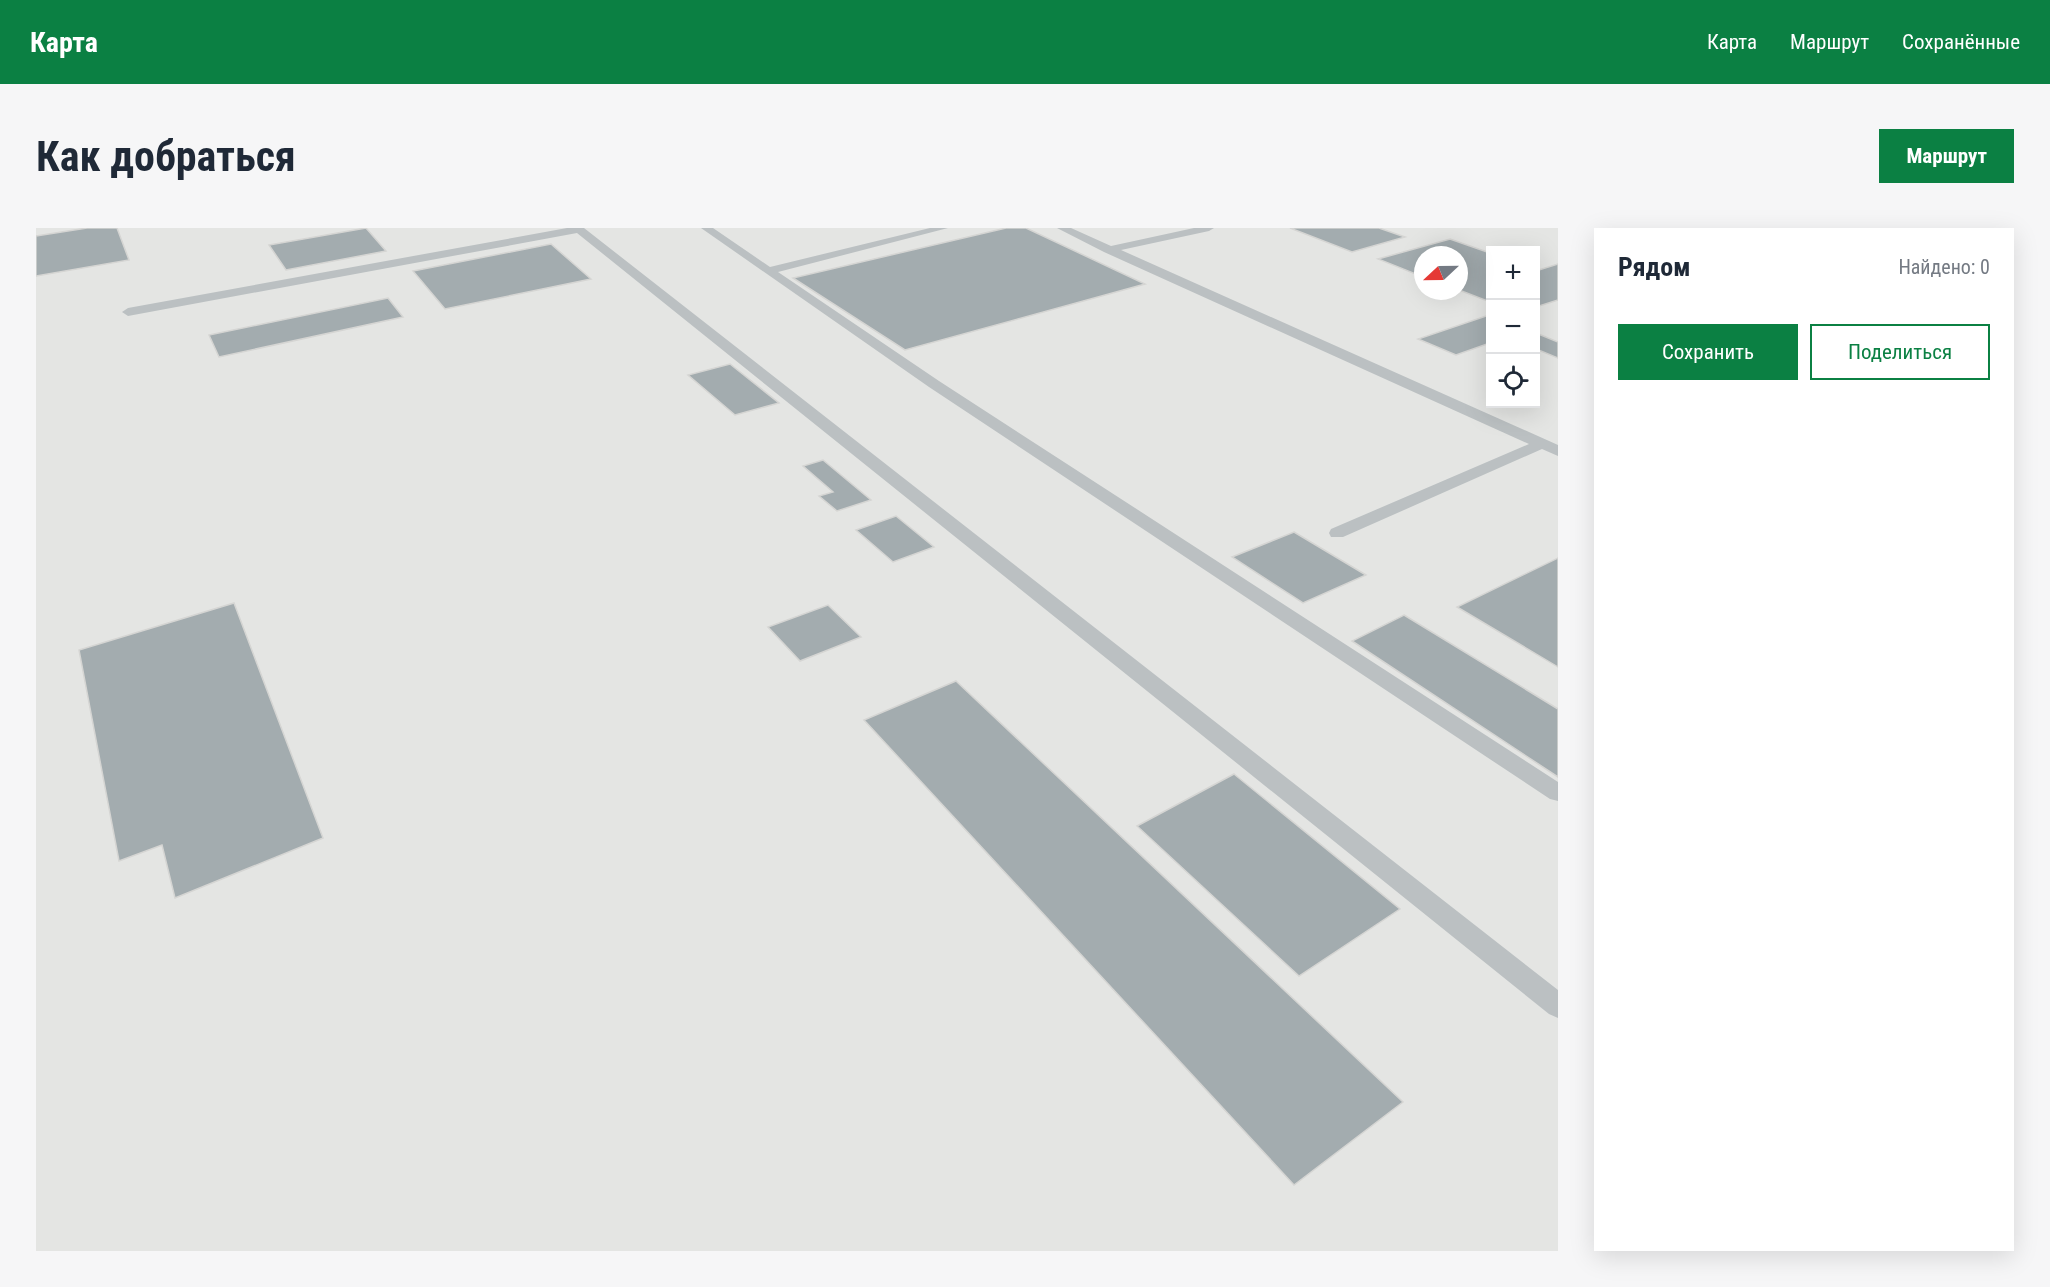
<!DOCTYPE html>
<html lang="ru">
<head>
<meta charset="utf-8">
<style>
  :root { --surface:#fff; --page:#f6f6f7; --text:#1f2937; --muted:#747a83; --line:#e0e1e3; --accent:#0b8043 }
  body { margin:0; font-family:"Roboto Condensed",sans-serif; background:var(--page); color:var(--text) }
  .controls { position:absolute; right:18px; top:18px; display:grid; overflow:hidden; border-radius:0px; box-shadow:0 6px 24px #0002 }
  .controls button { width:54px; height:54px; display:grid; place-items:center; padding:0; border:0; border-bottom:2px solid var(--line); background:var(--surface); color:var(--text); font:30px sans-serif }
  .compass { position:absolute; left:1378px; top:18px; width:54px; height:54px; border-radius:50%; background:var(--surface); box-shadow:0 6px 24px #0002; rotate:248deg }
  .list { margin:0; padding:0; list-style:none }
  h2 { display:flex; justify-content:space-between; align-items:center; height:78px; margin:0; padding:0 24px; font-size:26px }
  h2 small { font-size:20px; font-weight:400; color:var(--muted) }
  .actions { display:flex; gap:12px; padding:18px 24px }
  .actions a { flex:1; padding:14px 0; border:2px solid var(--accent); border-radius:0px; text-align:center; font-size:21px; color:var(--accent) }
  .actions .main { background:var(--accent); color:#fff }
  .icon { flex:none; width:33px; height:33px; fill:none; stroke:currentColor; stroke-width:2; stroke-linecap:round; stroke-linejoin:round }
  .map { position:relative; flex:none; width:1522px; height:1023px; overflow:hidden; border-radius:0px }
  header { display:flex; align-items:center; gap:36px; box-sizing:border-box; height:84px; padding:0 30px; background:var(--accent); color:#fff }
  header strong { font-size:28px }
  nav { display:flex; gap:33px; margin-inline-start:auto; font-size:21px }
  .intro { display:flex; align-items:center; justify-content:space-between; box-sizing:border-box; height:144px; padding:0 36px }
  h1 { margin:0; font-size:42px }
  .button { padding:15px 27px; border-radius:0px; background:var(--accent); color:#fff; font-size:21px; font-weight:700 }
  main { display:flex; gap:36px; padding:0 36px }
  aside { flex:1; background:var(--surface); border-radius:0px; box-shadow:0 6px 24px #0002 }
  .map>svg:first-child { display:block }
  .built { fill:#e4e5e3; fill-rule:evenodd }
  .building { fill:#a3acaf; stroke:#d5d5d3; stroke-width:1.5 }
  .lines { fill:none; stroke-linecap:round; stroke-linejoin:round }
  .service { fill:#bbc0c2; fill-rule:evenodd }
</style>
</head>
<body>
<header>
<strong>Карта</strong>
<nav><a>Карта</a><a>Маршрут</a><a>Сохранённые</a></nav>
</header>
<div class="intro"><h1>Как добраться</h1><a class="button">Маршрут</a></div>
<main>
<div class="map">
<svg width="1522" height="1023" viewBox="0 0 1522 1023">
  <rect width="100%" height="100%" fill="#f4f3f0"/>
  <!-- built -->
  <path class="built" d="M0,0H1522V1023H0ZM1454,22H1500V176H1454ZM1387,27H1423V63H1387Z"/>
  <!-- building -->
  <path class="building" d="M51,0H81L93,32L0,48V8Z
    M330,0L350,23L250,42L233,17Z
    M970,0H990L1109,56L869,122L757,50Z
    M1254,0H1343L1369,9L1316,24Z
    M1414,11L1454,25V74L1423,62V27H1387V49L1342,31Z
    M515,16L555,51L409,81L377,43Z
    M1522,36V72L1500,79V41L1503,42Z
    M352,70L367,89L183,129L173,107Z
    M1453,87L1454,115L1420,127L1382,111Z
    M1500,105L1522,114V130L1500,121Z
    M694,136L743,175L699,187L652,147Z
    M787,232L835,272L801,283L783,268L797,264L767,238Z
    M860,288L898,319L857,334L820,302Z
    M1258,304L1330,347L1267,375L1196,329Z
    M1522,330V439L1421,379Z
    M198,375L287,610L139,670L126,617L83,633L43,422Z
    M792,377L825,409L764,433L732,399Z
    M1368,387L1522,481V549L1316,413Z
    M920,453L1367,874L1258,957L828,492Z
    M1198,546L1364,681L1263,748L1101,598Z"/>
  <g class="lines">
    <!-- service -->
    <path class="service" d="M531,0H548L1522,762V790L1513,786L541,5L92,88L86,84L92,80Z
      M665,0H677L734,39L894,0H912L742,44L903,153L1522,554V573L1514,571L893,159Z
      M1021,0H1035L1075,18L1158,0H1178L1173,3L1085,22L1522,217V228L1506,221L1307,309H1295L1293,305L1295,301L1493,216L1068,24Z"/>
  </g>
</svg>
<div class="controls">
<button>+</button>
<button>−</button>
<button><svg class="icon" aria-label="locate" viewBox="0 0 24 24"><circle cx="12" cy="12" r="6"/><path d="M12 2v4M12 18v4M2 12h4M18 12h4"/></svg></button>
</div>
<svg class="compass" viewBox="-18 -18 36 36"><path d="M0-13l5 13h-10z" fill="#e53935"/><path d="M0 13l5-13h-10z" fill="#747a83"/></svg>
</div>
<aside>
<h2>Рядом<small>Найдено: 0</small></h2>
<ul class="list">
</ul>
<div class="actions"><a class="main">Сохранить</a><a>Поделиться</a></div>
</aside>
</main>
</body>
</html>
